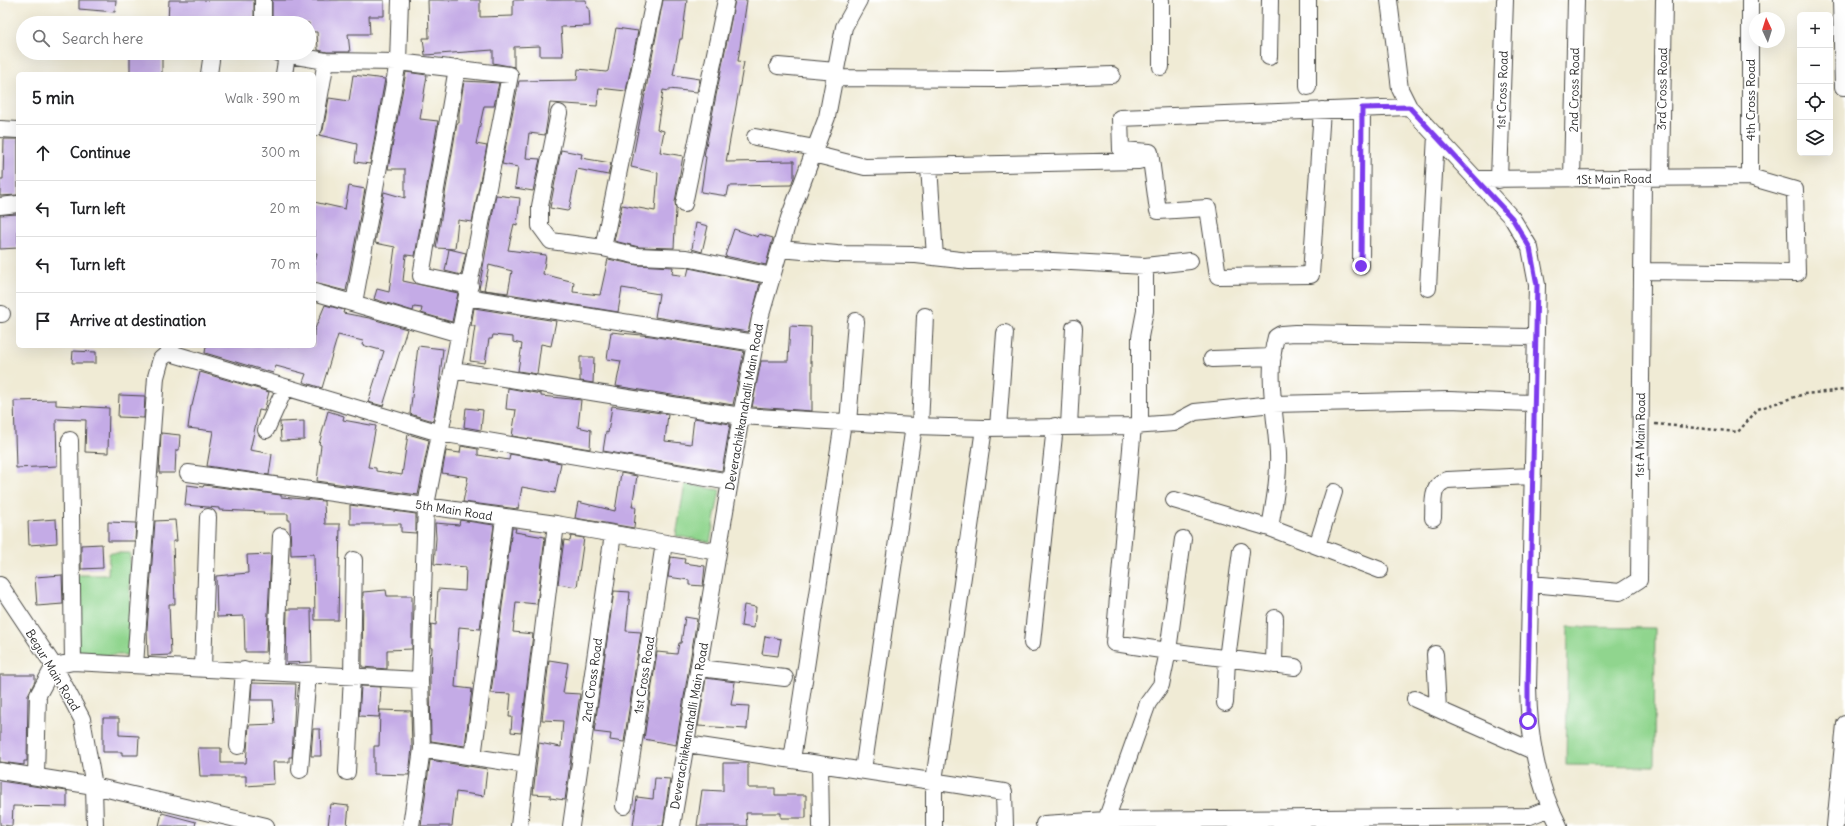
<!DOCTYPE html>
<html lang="en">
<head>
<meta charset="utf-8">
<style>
  :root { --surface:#fff; --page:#f2f2f2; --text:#202124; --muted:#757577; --line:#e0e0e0 }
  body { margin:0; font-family:Delius,sans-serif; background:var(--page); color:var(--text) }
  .controls { position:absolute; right:12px; top:12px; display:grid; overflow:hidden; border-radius:6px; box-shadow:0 4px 16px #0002 }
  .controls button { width:36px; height:36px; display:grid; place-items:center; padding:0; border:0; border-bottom:1px solid var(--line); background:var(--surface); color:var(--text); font:20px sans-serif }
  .compass { position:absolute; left:1749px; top:12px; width:36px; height:36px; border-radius:50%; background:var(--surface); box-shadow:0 4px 16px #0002; rotate:356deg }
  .stop { position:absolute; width:12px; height:12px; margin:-9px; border:3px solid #7c3aed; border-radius:50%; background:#fff }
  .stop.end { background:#7c3aed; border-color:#fff; box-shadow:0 1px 4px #0008 }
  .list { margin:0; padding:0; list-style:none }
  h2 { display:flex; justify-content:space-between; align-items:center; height:52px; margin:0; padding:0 16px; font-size:17px }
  h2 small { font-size:13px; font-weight:400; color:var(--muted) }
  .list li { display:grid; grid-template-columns:26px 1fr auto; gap:12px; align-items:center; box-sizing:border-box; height:56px; padding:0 16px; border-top:1px solid var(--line) }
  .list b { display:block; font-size:15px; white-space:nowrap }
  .list em { font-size:13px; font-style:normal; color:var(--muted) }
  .icon { flex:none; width:22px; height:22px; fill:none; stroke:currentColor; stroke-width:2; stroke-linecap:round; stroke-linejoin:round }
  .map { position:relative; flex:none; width:1845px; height:826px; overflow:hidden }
  .search { position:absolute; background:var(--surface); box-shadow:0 4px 16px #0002; left:16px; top:16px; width:300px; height:44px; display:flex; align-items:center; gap:10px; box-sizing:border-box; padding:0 14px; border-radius:22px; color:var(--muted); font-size:15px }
  .panel { position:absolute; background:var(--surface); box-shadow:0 4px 16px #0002; left:16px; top:72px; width:300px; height:276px; border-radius:6px }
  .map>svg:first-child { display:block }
  .green { fill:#90d58e; stroke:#5e805c }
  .building { fill:#c4abe6 }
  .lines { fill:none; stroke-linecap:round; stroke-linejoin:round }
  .minor-casing { stroke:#494844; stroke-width:18 }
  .path { stroke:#494844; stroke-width:2.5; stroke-dasharray:3 3; stroke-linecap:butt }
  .minor { stroke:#fff; stroke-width:16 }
  .route { stroke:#7c3aed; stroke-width:5 }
  .labels { text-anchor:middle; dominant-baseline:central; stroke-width:3; stroke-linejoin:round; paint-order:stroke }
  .street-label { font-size:12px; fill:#2b2b2b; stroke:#fff }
</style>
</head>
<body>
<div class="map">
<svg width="1845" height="826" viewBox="0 0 1845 826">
  <rect width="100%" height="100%" fill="#fff"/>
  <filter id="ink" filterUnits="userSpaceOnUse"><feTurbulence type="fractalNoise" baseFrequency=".025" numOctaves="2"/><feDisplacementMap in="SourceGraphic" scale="8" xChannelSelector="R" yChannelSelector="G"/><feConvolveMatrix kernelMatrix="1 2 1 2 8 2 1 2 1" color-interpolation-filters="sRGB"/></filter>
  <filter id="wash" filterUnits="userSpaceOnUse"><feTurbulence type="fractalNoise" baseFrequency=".012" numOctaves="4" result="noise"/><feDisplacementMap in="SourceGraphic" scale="16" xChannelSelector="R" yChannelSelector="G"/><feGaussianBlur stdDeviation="0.9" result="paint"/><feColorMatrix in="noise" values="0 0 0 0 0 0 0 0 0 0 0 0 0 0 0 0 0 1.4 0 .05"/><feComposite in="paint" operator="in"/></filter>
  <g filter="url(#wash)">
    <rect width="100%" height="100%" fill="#f0ebd5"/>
    <!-- green -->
    <path class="green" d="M685,484L720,490L710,542L676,536Z
      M109,553H130V655H75V575H108Z
      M1568,627L1655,628L1654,766L1566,765Z"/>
    <g id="blocks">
      <!-- building -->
      <path class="building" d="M79,0H116L115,12L79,9Z
        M169,0H254V23H168Z
        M272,0H384V16H369L370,34H348L350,52H327L318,50L317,32H309V23H272Z
        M428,0H480V17L513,16V0H586L587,8H589L590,26L561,27L563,56H540V46L514,47V67L493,63V50L425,55L423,38H429Z
        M663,0H687L682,39H680L673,75L700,79L697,92L669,89V91L663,90L657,129L664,131L660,152L683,156L675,202L676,209L674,248L639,247L614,241L622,205L655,211L658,173L631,167Z
        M735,0H747L738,61L744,62L726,162L794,161V177L791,185L729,186L727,196L701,192L706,157L704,156Z
        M616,28L638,31L626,91L599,88L597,106L550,103L545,135L529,133L526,158L540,159L533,191L515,188L518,167L502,164L519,81L577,80L578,69L606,72L608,71Z
        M130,53H162V74H130Z
        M406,72L427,75L420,119L438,121L415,256L406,255L403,281L458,293L452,322L421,313L422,308L414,307L413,311L374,299L377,289L389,292L395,247L375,243L384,192L405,198V169H388Z
        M353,75L385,79L370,164L355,162L357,144L319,135L323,130L329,98L349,101Z
        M464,81L499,83L494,106H484L476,144L487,146L472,222L458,220L455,249L436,248L457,123H459V113Z
        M4,139H18V195L0,196V179H3Z
        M561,150L582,154L581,158L611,163L608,175L577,169L569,210L567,211L550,208Z
        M349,186L365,189L346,291L314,283V268L317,253H314V202L345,209Z
        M496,195L520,198L517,225L514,224L508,250L546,255L543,274L574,282L573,292L600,295L608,259L637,265L673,267L672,274L687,276L689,268L760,283L748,332L655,317L659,294L622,288L618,312L484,290L508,293L512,271L489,265L484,290L479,289Z
        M18,214V248L0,249V215Z
        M696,223L708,226L702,252L692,249Z
        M734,229L758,237L759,234L773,238L766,265L725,256Z
        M449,249L466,253L461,275L445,271Z
        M325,305L344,310L343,313L369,318L407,329L383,406L368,402L384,351L362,345L363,341L338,335L322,388L303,382L306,374L276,366L273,373L205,353L206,346H314V331Z
        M474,308L556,321L551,346L541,344L537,374L518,371L522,344L513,342V337L493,335L492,339H489L485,363L470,361L475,326H471Z
        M790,326L811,327L810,362H812V411L752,407L761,361H788Z
        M611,332L651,336L744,351L733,405L616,386L621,361L607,359Z
        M418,346L443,349L438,394L433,421L410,414Z
        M73,351L96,352V363H72Z
        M580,357H594L593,383L580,381Z
        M200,372L269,392L264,411L259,410L250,450L272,454L269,475L207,466L213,431L188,428L191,406H192Z
        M508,388L541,394V396L581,400L578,427L591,430L590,449L512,436L516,410L506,409Z
        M119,395L145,396L144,418L118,417Z
        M56,400V405L109,408L108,453L85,452L86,420L56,419L57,466L16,468L14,401Z
        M612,406L668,414L665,441L691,444L694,418L730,424L722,471L603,451L606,432L608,433Z
        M466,408L483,410L481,430L464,427Z
        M328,411L344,416L343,420L376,426L368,467L376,468V471L402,475L408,434L429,440L418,495L317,481L321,445L319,444Z
        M304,421V440L281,441L280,422Z
        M161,433L180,435L179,450H176L175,473H159Z
        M461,446L478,449V455L509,460L510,454L561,463L555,493L522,487L518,509L463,502L468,477L442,473L446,451L460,453Z
        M621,473L637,476L632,507H636L634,528L575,518L578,502L615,511Z
        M187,485L203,487L204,485L281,495V497L324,501L325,524H340L338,620H315L314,554L291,555L290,520H288V514H263L264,512L219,510V508L185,505Z
        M350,505L416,514V533L401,532V524H350Z
        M56,519L57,543L29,545L28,521Z
        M175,520L177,541H173L175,604H169L171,655L148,656L147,629L155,521Z
        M460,520L494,525L480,629L459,627L455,687L472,689L465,746L431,741L430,680L432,648H431V624L436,625L438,589L465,591L466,567L434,564L436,538L435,523L459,525Z
        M108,522L136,523L135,541H108Z
        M512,528H516L515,532L545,537L537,604L516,602L513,632L533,634L521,733L511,732L512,717H509L511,694L491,693Z
        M571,536L584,538L577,587L558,584L564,540L570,541Z
        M102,544L103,568L81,569V545Z
        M271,554L266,652H245L244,616L217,617L216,576L248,573L247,555Z
        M671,557L685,559L684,563L705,566L703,586L689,585V580L668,577Z
        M62,575L63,604L37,606L35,577Z
        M386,590L387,596H412V649L387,650V669L362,667L363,592Z
        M614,591L630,592L626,631L641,632L624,742L610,740L611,734L594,732Z
        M744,605L756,607L754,628L741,626Z
        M287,609H311L312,662L286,663Z
        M685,617L697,619L676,745L644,739L657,652L677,654L679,643H681Z
        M765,636L781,639L778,656L762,654Z
        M549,660L568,663L563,693L580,694L565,800L550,798V795L533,794L539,743L561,747L563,721L542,720Z
        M0,675H35V681L28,695L27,761H24V765L0,762Z
        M706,678L735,682L731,705L749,706L747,729L698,726Z
        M252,683L296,684L292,757H289V762H273L274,784L246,786V776H200L198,748H221V763H246L249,725L275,724L273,700H251Z
        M361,686L381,687L379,717L359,716Z
        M380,710L411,711L412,748L409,775L374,774V746H379Z
        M103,718H119V735L139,736L138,755H122V752H103Z
        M313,729H320L321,756H311Z
        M430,760L487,769L484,796L456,792L452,826H421Z
        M723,763H748V788H775V795H806V818H781V813H746L747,826H697L702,790L723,791Z
        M655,778L670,779L663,826H633L637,797L653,799Z
        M0,781L67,791V807L13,806L12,826L0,825Z
        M331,804L349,806L347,826H328Z
        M162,813L196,822L195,826H159Z"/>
    </g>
  </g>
  <g filter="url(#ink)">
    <use href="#blocks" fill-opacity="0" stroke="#494844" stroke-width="1"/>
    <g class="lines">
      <!-- minor casing -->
      <g class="minor-casing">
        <path id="minor" d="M1389,0L1400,89L1409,107L1512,218L1530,248L1537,285L1528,687C1529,736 1536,782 1559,826
          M1750,0V177
          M1841,0L1843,87H1845
          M263,23V0
          M278,53L326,61L398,62L510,75L426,505L420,680L422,749L411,826
          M1269,57L1270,0
          M778,66L836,71
          M1161,67V0
          M457,68L421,276L470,286
          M209,74L212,53
          M284,74L287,55
          M834,78L999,79L1112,75
          M1308,87V0
          M1322,110L1311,275L1218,276L1208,208L1158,211L1150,152L1121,150L1120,118L1409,107
          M559,113L540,206V226L551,241L603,248L638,256L686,258L772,276
          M314,128L326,61
          M0,129L18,130
          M755,137L815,148
          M813,154L865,167L1139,161
          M929,166L935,257
          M1661,178L1664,0
          M1478,179L1750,177L1795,190L1797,273L1642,271
          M1572,179L1576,0
          M1499,180L1505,0
          M684,204L726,0
          M0,206L18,204
          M603,248L654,0
          M780,249L837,254L916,255L969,261L1034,260L1145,266V311L1140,337V426
          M1145,266L1190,261
          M1361,266L1362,108
          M1428,288L1436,135
          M314,292L460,334
          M467,297L755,343
          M354,303L398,62L400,0
          M0,314H2
          M1212,359L1273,357
          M453,370L741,416L914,426L984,428L1133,426L1174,423L1195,412L1273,404L1449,400L1534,403
          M848,423L856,321
          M920,426L925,316
          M1069,426L1074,328
          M1133,426L1114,643L1168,651L1295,667
          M998,427L1005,333
          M266,430L285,388
          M70,440L73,662
          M188,473L556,524L718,552
          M1174,500L1270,528L1380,570
          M1433,518C1434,502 1430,486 1447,480L1533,476
          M1270,528C1274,504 1279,478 1278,454C1276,418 1266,373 1276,337L1281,334L1295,333L1536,337
          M1317,546L1334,492
          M1531,584L1620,592L1639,580L1643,178
          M0,585L54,666L82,719L94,786L95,826
          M1032,643L1055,426
          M1435,654L1438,709
          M135,665L156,377L161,359L168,353L174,354L440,433L730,482
          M1274,665L1275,618
          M203,668L208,517
          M699,668L785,678
          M275,672L281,536
          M1415,699L1533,751
          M1225,703L1227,659L1241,551
          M687,744L1004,792L1005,826
          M238,746L244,670
          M422,749L526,765
          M473,757L504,518
          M792,760L843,422
          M820,764L821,826
          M300,770L308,674
          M863,770L914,426
          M0,771L94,786L266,826
          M347,772L352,676L354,560
          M36,777L38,695L54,666L73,662L420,680
          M624,806L664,543
          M1106,820L1148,703L1161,685L1168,651L1183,539
          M1044,824L1106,820L1530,816L1550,808
          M519,826L556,524
          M571,826L613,534
          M672,826L741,416L760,318L789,218L827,117L844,27L859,0
          M934,826V781L984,428
          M1835,826L1845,724"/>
      </g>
      <!-- path -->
      <path class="path" d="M1655,424L1738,432L1758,409L1804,394L1845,390"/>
      <!-- minor -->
      <use href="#minor" class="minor"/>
    </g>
  </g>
  <g class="lines" filter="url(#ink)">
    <!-- route -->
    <path class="route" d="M1361,266L1362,108L1409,107L1512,218L1530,248L1537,285L1528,687V721"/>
  </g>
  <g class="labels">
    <!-- street labels -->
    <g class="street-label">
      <text transform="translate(1662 89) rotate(-89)">3rd Cross Road</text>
      <text transform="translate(1502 90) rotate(-88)">1st Cross Road</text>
      <text transform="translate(1574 90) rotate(-89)">2nd Cross Road</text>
      <text transform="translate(1750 100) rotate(-90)">4th Cross Road</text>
      <text transform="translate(1614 179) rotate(-1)">1St Main Road</text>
      <text transform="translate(744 407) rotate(-80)">Deverachikkanahalli Main Road</text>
      <text transform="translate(1640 435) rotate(-89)">1st A Main Road</text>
      <text transform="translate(454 510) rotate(9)">5th Main Road</text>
      <text transform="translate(53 670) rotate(59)">Begur Main Road</text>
      <text transform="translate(644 675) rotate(-81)">1st Cross Road</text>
      <text transform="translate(592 680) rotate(-82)">2nd Cross Road</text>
      <text transform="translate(689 726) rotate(-80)">Deverachikkanahalli Main Road</text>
    </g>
  </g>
</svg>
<div class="controls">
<button>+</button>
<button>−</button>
<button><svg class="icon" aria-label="locate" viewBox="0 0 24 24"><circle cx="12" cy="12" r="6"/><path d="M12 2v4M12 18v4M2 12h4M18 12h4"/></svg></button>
<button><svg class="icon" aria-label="layers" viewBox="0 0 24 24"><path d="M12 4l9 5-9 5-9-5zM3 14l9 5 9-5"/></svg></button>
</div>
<svg class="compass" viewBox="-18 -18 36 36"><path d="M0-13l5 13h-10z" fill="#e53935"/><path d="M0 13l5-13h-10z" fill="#757577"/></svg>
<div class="stop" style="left:1528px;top:721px"></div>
<div class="stop end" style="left:1361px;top:266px"></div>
<div class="search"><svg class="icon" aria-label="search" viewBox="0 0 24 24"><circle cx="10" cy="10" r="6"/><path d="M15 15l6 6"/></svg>Search here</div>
<section class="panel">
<h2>5 min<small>Walk · 390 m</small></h2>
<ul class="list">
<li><svg class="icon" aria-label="ahead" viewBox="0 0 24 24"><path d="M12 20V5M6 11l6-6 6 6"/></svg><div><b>Continue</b></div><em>300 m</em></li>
<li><svg class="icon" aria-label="left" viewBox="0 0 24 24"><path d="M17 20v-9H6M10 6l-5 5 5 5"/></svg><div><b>Turn left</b></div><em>20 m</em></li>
<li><svg class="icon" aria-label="left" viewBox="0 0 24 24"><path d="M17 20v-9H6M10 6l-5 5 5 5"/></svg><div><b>Turn left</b></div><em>70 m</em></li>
<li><svg class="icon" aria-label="arrive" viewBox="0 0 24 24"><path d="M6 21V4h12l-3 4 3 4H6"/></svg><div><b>Arrive at destination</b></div></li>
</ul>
</section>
</div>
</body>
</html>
